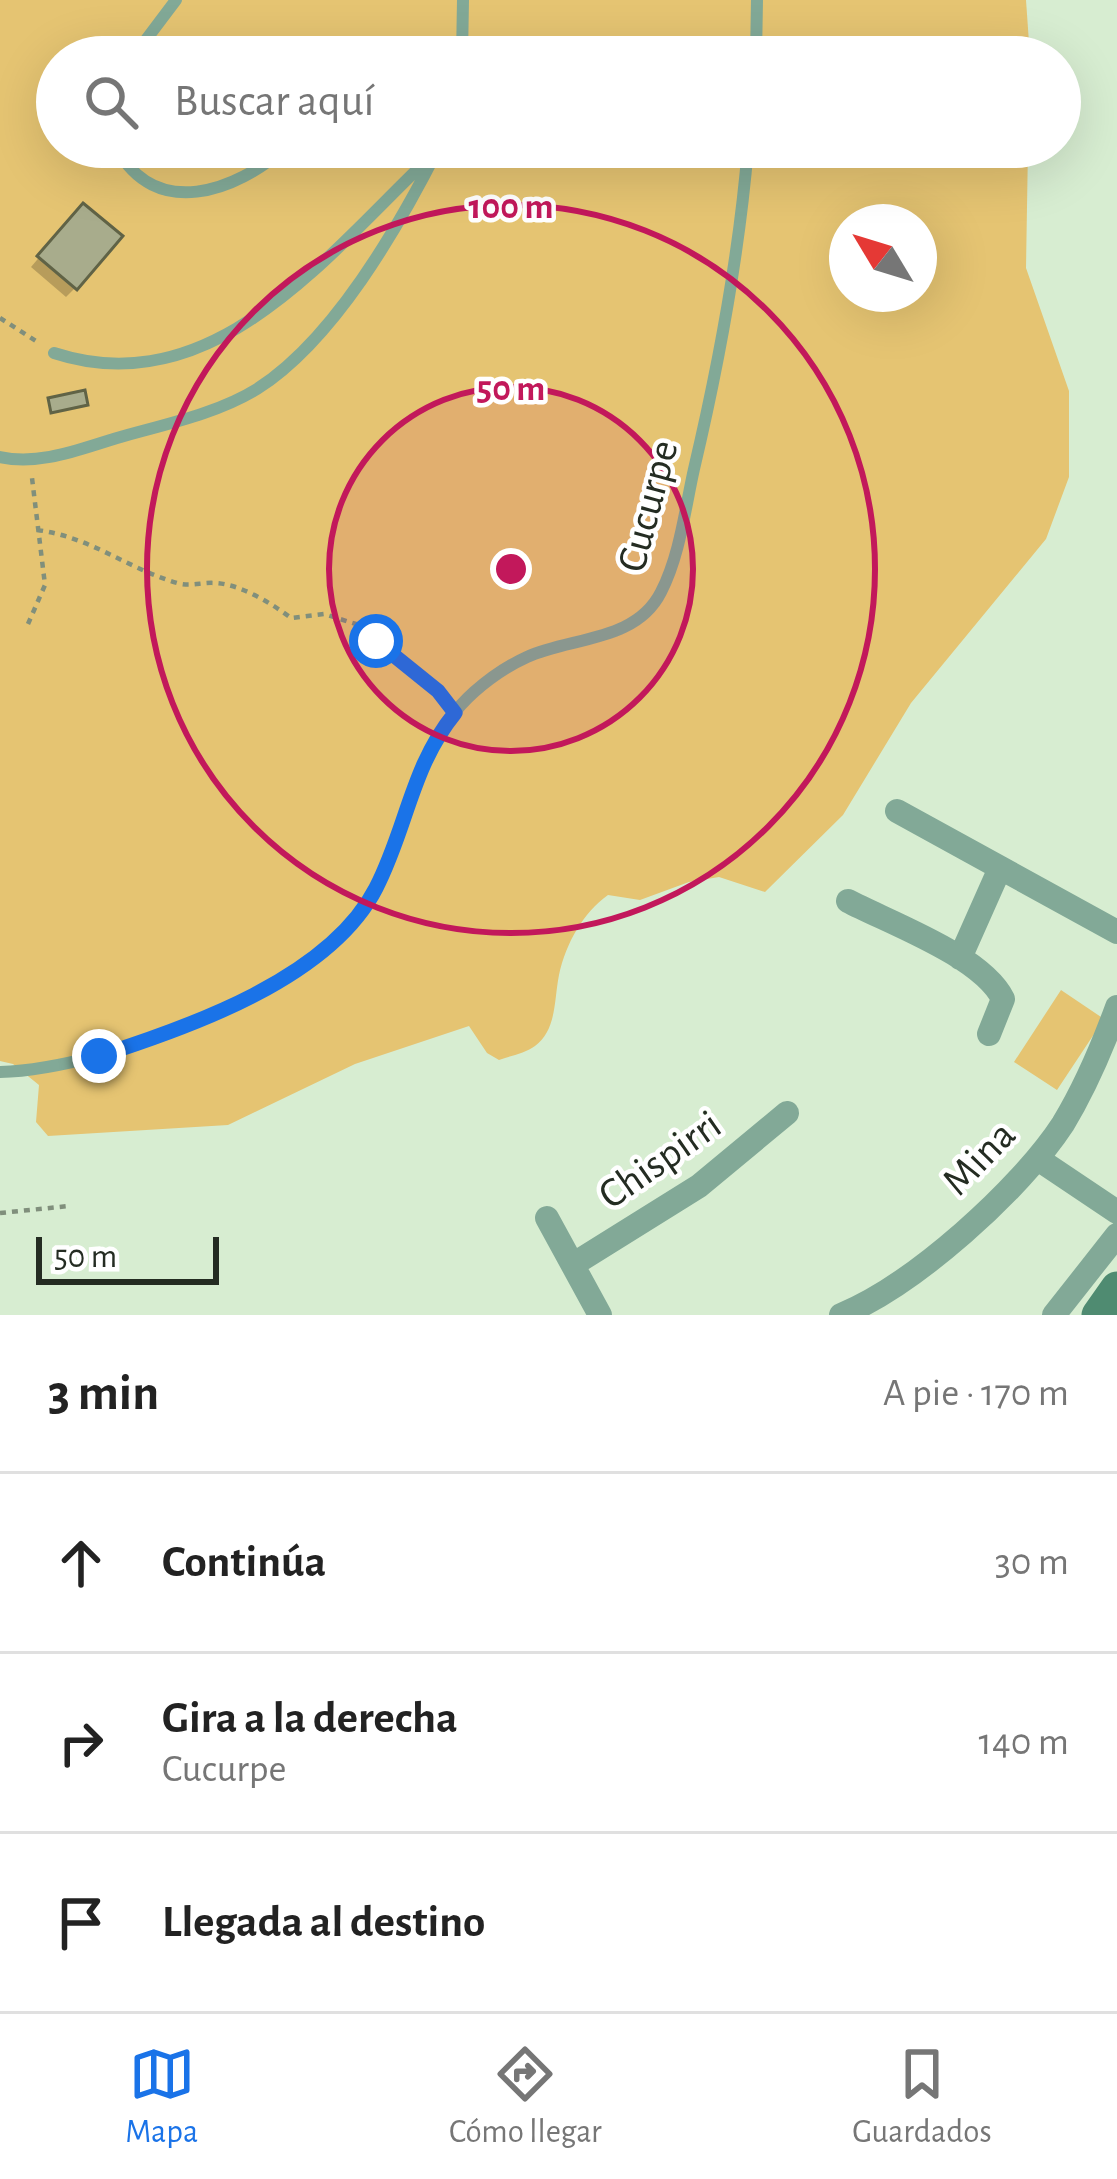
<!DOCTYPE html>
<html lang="es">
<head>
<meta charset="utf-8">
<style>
  :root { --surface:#fff; --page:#f2f2f2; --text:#222; --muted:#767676; --line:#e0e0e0; --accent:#1a73e8 }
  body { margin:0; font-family:"Alegreya Sans",sans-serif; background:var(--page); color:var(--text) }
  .compass { position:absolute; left:829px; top:204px; width:108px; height:108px; border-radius:50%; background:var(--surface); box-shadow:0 12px 48px #0002; rotate:308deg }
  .scale { position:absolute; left:36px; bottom:30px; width:183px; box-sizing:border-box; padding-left:12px; border:6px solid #242c22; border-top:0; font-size:33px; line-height:42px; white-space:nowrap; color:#242c22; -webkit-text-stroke:9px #fff; paint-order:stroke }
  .stop { position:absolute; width:36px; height:36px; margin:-27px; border:9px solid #1a73e8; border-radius:50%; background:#fff }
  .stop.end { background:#1a73e8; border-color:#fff; box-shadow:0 3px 12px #0008 }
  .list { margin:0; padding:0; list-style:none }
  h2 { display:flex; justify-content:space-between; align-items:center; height:156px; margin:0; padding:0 48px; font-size:51px }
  h2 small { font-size:39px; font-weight:400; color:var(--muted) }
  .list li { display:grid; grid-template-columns:78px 1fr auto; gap:36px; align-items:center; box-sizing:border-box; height:180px; padding:0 48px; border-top:3px solid var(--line) }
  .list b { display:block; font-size:45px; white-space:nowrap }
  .list p { margin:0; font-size:39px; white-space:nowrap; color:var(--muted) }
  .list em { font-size:39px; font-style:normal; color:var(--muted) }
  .icon { flex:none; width:66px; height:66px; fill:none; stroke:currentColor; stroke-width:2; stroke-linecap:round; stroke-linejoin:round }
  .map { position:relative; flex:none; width:1117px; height:1315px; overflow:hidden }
  .search { position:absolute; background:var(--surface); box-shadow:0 12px 48px #0002; left:36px; right:36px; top:36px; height:132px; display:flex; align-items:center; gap:30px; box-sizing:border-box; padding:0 42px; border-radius:66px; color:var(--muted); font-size:45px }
  .sheet { height:696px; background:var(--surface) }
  nav { display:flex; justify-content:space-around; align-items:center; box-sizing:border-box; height:168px; border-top:3px solid var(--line); background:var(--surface); font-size:33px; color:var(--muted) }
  nav a { display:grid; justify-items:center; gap:6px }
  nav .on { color:var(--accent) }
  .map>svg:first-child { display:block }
  .green { fill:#e5c472; fill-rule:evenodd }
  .shadow { fill:#0003 }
  .building { fill:#a8ac8c; stroke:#606346; stroke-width:3 }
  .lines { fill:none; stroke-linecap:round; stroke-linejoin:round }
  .path { stroke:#808f7c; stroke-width:4.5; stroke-dasharray:6 6; stroke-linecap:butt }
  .service { stroke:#82a997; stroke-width:12 }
  .minor { stroke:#82a997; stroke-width:24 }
  .secondary { stroke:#4f8b71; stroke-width:33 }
  .route { stroke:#1a73e8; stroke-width:15 }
  .ring { fill:none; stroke:#c2185b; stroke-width:6 }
  .labels { text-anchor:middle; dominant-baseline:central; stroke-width:9; stroke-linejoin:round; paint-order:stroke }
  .street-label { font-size:42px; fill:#242c22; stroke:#fff }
  .centre { fill:#c2185b; stroke:#fff; stroke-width:6 }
  .ring-label { font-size:36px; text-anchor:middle; font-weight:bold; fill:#c2185b; stroke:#fff; stroke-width:9; stroke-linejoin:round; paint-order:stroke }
</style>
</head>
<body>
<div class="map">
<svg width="1117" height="1315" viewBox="0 0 1117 1315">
  <rect width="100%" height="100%" fill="#d7edd1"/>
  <!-- green -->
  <path class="green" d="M0,0H1026L1030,57H57V147H1028L1026,268L1069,391V477L1046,539L911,703L843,815L765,892L719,877L689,882L640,900L608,895C583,913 566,943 559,975C554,999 557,1030 535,1046C526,1053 510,1056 499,1060L487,1053L469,1026L355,1064L228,1125L48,1136L36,1122L39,1085L13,1064L0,1061ZM847,222H919V294H847Z
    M1061,990L1104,1019L1057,1090L1014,1062Z"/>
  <!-- shadow -->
  <path class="shadow" d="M75,215V288L66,297L31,267Z"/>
  <!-- building -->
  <path class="building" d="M83,203L123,236L77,290L37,256Z
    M85,390L88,405L51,413L48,398Z"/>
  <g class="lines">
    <!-- path -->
    <path class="path" d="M0,318L39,343
      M37,530C91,537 126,568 177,583C190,587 202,582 215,583C240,584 271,603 291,618L324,614L356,624L444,698
      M28,624L45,585L32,478
      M0,1213L69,1206"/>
    <!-- service -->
    <path class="service" d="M133,57L176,0
      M462,57L463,0
      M756,57L757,0
      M116,147C155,221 236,192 286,147
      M54,353C213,405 327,255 428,159
      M0,457C39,466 80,449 117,438C162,425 217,414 257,389C334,340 398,228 439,147
      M0,1072C107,1069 330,987 378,885C409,818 416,744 474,692C490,678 507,666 527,657C571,637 636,642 661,592C680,555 685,509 694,469C719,363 739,256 748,147"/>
    <!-- minor -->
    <path class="minor" d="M897,811L1117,932
      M848,901C890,923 982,956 1003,999L989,1034
      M960,958L1000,868
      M1038,1159L1117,1212
      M547,1218L600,1315
      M574,1264L699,1186L787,1113
      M841,1315C914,1285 1020,1190 1063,1124C1086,1086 1102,1048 1117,1007
      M1054,1315L1117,1235"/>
    <!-- secondary -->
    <path class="secondary" d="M1098,1315L1117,1288"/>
  </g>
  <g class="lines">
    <!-- route -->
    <path class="route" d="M99,1056C190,1027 330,978 376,888C407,828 411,767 455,713L438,691L376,641"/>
  </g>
  <!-- distance rings -->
  <circle cx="511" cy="569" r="182" fill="#c2185b" fill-opacity=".12"/>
  <g class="ring">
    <circle cx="511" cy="569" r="182"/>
    <circle cx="511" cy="569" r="364"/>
  </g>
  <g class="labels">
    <!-- street labels -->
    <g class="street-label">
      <text transform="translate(648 506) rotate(-75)">Cucurpe</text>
      <text transform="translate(979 1158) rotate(-46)">Mina</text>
      <text transform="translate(660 1160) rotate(-35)">Chispirri</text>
    </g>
  </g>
  <circle cx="511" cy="569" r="18" class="centre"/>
  <g class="ring-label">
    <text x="511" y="218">100 m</text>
    <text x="511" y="400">50 m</text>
  </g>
</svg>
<svg class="compass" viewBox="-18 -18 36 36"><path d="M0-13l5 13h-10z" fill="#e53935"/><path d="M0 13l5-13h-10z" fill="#767676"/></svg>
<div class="scale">50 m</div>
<div class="stop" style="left:376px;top:641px"></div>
<div class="stop end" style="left:99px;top:1056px"></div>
<div class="search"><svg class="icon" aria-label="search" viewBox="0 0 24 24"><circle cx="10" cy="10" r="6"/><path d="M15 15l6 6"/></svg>Buscar aquí</div>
</div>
<section class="sheet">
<h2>3 min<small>A pie · 170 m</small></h2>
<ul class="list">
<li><svg class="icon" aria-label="ahead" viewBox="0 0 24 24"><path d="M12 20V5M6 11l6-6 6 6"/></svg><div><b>Continúa</b></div><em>30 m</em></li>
<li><svg class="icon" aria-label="right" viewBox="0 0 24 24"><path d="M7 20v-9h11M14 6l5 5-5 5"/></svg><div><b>Gira a la derecha</b><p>Cucurpe</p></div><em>140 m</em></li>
<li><svg class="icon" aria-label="arrive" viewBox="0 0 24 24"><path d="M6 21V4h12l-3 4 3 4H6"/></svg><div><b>Llegada al destino</b></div></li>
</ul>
</section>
<nav>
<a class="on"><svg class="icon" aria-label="map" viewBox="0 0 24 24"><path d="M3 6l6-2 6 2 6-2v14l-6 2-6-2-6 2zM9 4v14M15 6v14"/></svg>Mapa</a>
<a><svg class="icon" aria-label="directions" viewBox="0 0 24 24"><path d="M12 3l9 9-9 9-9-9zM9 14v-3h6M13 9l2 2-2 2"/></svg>Cómo llegar</a>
<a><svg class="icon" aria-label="saved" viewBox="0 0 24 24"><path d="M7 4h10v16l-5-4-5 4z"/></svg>Guardados</a>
</nav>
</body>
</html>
